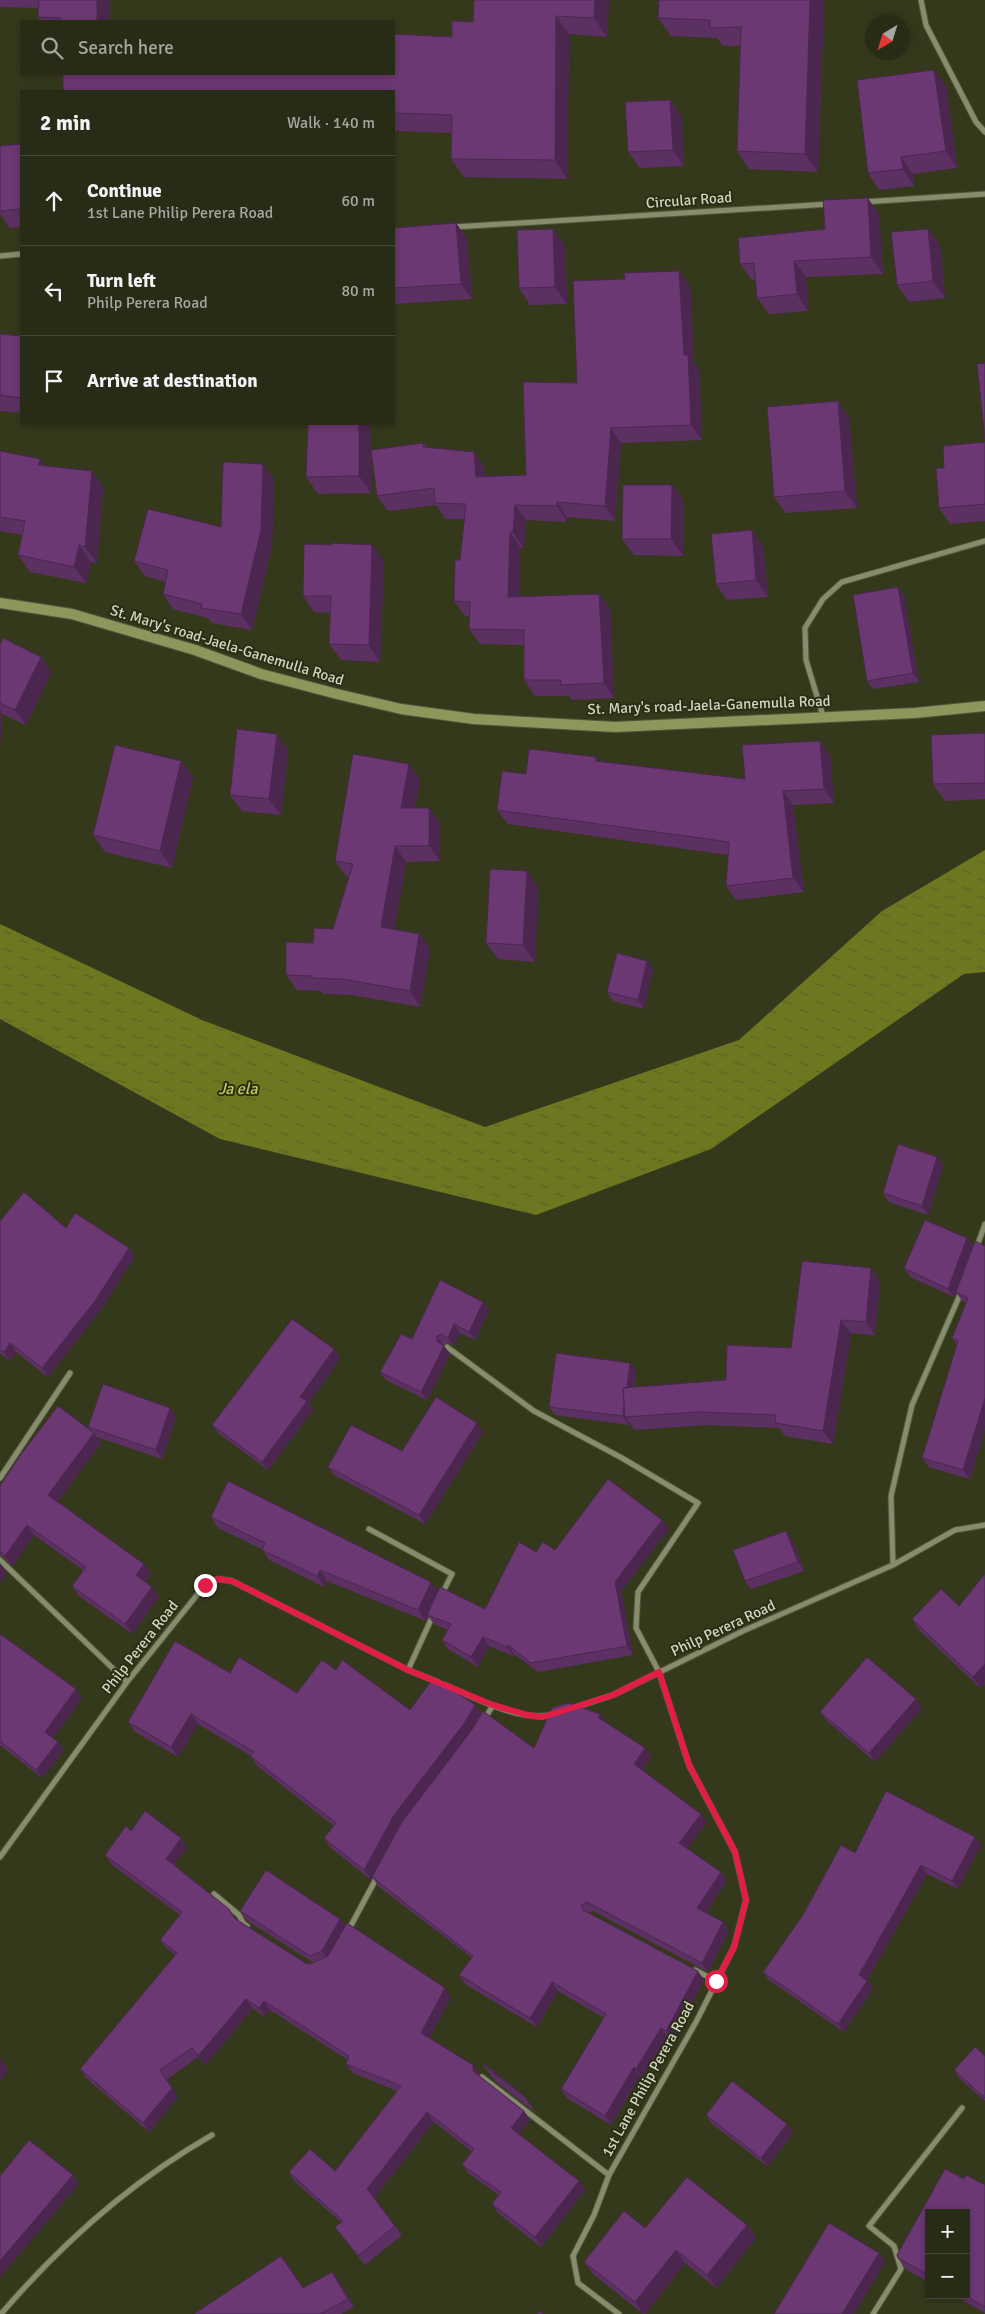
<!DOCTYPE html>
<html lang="en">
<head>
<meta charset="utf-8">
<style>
  :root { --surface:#282b15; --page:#30331e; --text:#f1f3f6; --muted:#a5a7a0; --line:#444734 }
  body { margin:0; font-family:Signika,sans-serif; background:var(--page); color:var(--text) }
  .controls { position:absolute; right:15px; bottom:15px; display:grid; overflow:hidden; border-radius:0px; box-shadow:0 2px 8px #0003 }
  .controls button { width:45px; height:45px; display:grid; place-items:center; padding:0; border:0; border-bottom:1px solid var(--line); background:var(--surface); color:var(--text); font:25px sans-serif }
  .compass { position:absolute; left:865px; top:15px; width:45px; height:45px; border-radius:50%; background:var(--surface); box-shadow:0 2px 8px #0003; rotate:218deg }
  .stop { position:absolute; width:15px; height:15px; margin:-11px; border:4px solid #e11d48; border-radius:50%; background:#fff }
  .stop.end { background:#e11d48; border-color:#fff; box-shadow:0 1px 5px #0008 }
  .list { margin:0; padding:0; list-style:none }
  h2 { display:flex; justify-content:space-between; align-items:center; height:65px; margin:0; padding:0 20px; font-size:21px }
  h2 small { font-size:16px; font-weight:400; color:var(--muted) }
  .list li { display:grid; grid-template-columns:32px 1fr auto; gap:15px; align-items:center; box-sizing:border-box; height:90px; padding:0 20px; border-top:1px solid var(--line) }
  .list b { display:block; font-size:19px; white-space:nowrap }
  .list p { margin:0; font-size:16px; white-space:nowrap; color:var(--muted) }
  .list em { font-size:16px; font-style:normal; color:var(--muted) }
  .icon { flex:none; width:28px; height:28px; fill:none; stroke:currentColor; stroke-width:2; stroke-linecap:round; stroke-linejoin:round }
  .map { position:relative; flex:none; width:985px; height:2314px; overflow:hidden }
  .search { position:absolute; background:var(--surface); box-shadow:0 2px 8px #0003; left:20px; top:20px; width:375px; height:55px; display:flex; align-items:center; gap:12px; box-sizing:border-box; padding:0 18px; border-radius:0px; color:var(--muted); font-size:19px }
  .panel { position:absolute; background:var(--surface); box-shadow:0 2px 8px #0003; left:20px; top:90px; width:375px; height:335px; border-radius:0px }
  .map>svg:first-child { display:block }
  .water { fill:url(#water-ripples) }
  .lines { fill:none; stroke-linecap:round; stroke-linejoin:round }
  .street-casing { stroke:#52563d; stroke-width:7 }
  .secondary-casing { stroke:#52563d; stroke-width:12 }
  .street { stroke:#878c6d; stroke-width:5 }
  .secondary { stroke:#8e965c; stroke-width:10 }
  .wall { fill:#5c3063 }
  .shaded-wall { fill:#4b2750 }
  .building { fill:#6b3873; stroke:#4b2750 }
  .route { stroke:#e11d48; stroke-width:6 }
  .labels { text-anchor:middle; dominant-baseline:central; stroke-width:4; stroke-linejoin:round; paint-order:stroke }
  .street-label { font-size:15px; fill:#d1d4c3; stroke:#2b2e12 }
  .water-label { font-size:16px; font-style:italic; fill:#bdcb59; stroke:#2b2e12 }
</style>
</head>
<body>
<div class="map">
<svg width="985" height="2314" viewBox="0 0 985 2314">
  <defs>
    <pattern id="water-ripples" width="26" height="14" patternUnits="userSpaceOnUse" patternTransform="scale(1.25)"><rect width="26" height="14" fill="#6d771f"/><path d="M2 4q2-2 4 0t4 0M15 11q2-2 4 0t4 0" fill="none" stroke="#5b612a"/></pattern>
  </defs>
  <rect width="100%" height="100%" fill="#35391c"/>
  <!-- water -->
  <path class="water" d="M985,850V972L964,974L711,1149L536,1215L220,1139L0,1019V924L202,1020L485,1127L739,1040L882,911Z"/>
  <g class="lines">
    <!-- street casing -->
    <g class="street-casing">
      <path id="street" d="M921,0L926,25L976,122L985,132
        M863,202L985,194
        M454,227L830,204
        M0,256L21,254
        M823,716L806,660L805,628L823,599L842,582L985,541
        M976,1249L985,1224
        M447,1347L534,1411L622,1458L698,1503L638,1592L636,1628L659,1672L689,1765L735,1852L746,1900L734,1947L696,2022L609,2175L594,2215L573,2256L578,2283L619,2314
        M0,1478L70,1373
        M369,1529L452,1574L442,1594
        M0,1560L127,1682
        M893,1565L891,1496L912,1405L962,1290
        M408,1670L434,1613
        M445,1685C474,1697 523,1724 553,1714
        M573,1708L613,1695L743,1631L893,1565L955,1530L985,1525
        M484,1720L493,1705
        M0,1857L127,1682L205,1585L218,1579L232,1581L408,1670L438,1682
        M214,1894L239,1915L243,1923L247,1926
        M348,1931L377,1877
        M695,1970L716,1981
        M482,2077L609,2175
        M1,2314C61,2244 132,2181 212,2135
        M873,2314L901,2269L894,2246L869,2226L962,2108"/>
    </g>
    <!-- secondary casing -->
    <g class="secondary-casing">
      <path id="secondary" d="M0,603L72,614L195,650L261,674L337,694L401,709L474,719L615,727L915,713L985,706"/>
    </g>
    <!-- street -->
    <use href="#street" class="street"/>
    <!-- secondary -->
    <use href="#secondary" class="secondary"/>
  </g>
  <!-- wall -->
  <path class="wall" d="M0,0H110V21H41L38,17V8L0,7Z
    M609,0L607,37L569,34L567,179L464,177L451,159V133L394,131V91L452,37L473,22Z
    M824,0L818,172L749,169L737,151L740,46H723L717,38L671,36L658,18Z
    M946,86L957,168L913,174L914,186L879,190L868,173Z
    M670,100L681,116L684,166L640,168L628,152Z
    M21,144V227L10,228L0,214V146Z
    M879,215L883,274L806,277L808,311L769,314L757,298L755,280H752L740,264L825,229Z
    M456,223L467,239L472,299L394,304V228Z
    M928,229L940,245L945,298L909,302L897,285Z
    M565,245L567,304L530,305L519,288Z
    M690,286L694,363L699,370L702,440L621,443L615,521L567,517V522L526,520L524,548L520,547L519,597L610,609L614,698L572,700L569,696H535L524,680V645L480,644L469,629V616H465L454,601L460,560L464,519H445L436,505L388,511L377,496L423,443L426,447L474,452L484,467L485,477L526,475L577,383Z
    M0,334L21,336V413L0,411Z
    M838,401L849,418L857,508L786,513L774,497Z
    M308,424H370L371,493L318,494L306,477Z
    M985,442V521L950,524L939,508Z
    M0,451L40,459L44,466L103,487L97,563L91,562L86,583L30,572L18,555L23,535L0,531Z
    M274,479L272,545L252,630L212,623L208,618L173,609L163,594L166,582L145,576L134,561L221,527Z
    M672,485L684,502L683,556L634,555L622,539Z
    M752,530L763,547L768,597L727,600L716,584Z
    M384,561L380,662L341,660L329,644L330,613L314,612L303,596Z
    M898,587L904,596L919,682L873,689L867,681Z
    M0,645L41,657L51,672L26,725L2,714L0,746Z
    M985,733V799L945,801L933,784Z
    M820,741L830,756L834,803L793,805L804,892L736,900L726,886L728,855L508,824L497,810L600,762L745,779Z
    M288,750L281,815L242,811L230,795Z
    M181,761L193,777L172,868L105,852L93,835Z
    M420,780L415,808L440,823V861L406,862L394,929L419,934L430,949L420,1007L352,995L323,994L321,991L297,990L286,975L313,943L333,929L349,877L346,876L335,861Z
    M538,887L535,962L498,959L486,943Z
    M647,961L653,969L644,1009L613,1001L607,992Z
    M937,1157L943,1166L928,1215L889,1202L883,1193Z
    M0,1221L66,1228L129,1248L135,1256L101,1309L48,1377L16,1352L10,1361L0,1353Z
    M967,1238L973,1246H985V1428L970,1479L929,1467L922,1458L957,1345L952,1338L966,1303L962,1301L956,1292L954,1297L910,1277L904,1268Z
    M880,1281L875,1335L851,1333L833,1444L785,1436L779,1428L707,1425L634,1430L629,1422V1425L555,1415L549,1407L636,1371L634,1388L726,1380L791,1348Z
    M489,1310L475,1340L460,1333L454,1346L448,1343L443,1345L450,1354L427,1400L386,1380L380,1372L412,1339Z
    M334,1349L340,1358L309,1403L313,1410L268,1470L218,1433L212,1425Z
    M176,1416L162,1459L97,1437L101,1443L57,1502L151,1574L145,1582L152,1587L159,1597L132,1634L79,1596L72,1586L83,1570L34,1535L12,1566L2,1556H0V1486L89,1429L88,1427Z
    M483,1432L425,1524L334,1475L328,1467L402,1451Z
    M211,1517L438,1591L485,1609L536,1552L555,1550L662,1520L669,1529L621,1591L633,1655L538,1672L514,1654L513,1656L489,1646L478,1667L448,1649L442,1640L448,1630L434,1624L428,1616L426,1621L327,1581L324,1587L269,1560L262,1549L218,1528Z
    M792,1540L804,1571L751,1589L745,1581Z
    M985,1574V1683L980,1688L919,1630L912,1619L959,1606Z
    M0,1634L82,1698L53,1738L64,1750L42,1778L0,1745Z
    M336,1670L410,1710L475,1705L481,1714L534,1748L606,1723L645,1748L651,1757L642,1770L707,1822L687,1849L721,1872L727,1880L706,1913L723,1922L729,1931L708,1972L593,1911L588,1913L704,1980L673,2040L667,2036L642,2077L640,2076L611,2125L567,2098L561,2089L604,2018L558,1991L537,2027L465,1984L459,1975L472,1958L378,1886L373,1878L371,1880L331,1848L324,1838L334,1826L257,1766L251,1756L198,1724L178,1757L135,1732L128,1722L230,1673L297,1693Z
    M916,1699L922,1708L875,1762L826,1720L820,1712Z
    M131,1831L187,1847L174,1865L236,1919L307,1964H311L314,1963L246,1920L240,1911L340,1919L345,1926L451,1997L429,2038L473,2065L479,2074V2076L524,2111L530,2120L519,2134L579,2181L585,2190L541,2247L498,2213L492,2204L499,2195L469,2174L462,2165L472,2152L434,2122L374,2198L402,2235L365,2265L335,2227L341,2222L295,2182L289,2172L335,2171L397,2091L353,2073L346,2064L348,2060L270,2010L265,2017L253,2008L205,2065L198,2057L166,2080L178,2097L149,2132L86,2078L80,2069L175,1955L167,1949L160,1940L180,1915L112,1865L105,1855Z
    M981,1845L958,1889L927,1874L867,1980L873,1989L844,2032L769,1980L763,1972L855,1853Z
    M985,2056V2101L960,2079L954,2070Z
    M483,2065L524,2096L536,2113L495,2081Z
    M706,2115L793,2133L767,2166L712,2124Z
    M945,2169L964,2179L966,2175L985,2185V2313L953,2295H966V2213H929V2282L905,2269L898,2258L897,2255Z
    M747,2225L756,2238L716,2288L685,2263L645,2314H643L593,2274L584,2262L645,2228Z
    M332,2272L338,2280L354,2307L341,2314H194L303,2288Z"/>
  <!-- shaded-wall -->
  <path class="shaded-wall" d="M97,0H110V21H97Z
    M595,0H609L607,37L594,18Z
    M810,0H824L818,172L805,154Z
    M556,16L569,34L567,179L555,160Z
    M934,70L946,86L957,168L946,151Z
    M670,100L681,116L684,166L673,150Z
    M901,157L913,174L914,186L903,169Z
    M868,198L879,215L883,274L871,257Z
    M456,223L467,239L472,299L461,284Z
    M553,229L565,245L567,304L555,287Z
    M928,229L940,245L945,298L933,281Z
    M794,261L806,277L808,311L797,294Z
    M679,271L690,286L694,363L699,370L702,440L691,425L684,355Z
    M838,401L849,418L857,508L845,491Z
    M359,424H370L371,493L359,476Z
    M611,428L621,443L615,521L605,506Z
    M474,452L484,467L486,493L476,477Z
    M40,459L51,476L38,465Z
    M263,464L274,479L272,545L252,630L241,614Z
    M92,471L103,487L97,563L85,547Z
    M672,485L684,502L683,556L671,539Z
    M557,502L567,517V522L557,506Z
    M515,505L526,520L524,548L513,532Z
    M752,530L763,547L768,597L756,580Z
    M510,532L520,547L519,612L508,597Z
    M79,545L91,562L86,583L74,567Z
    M372,545L384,561L380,662L369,645Z
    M898,587L904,596L919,682L913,673Z
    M599,594L610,609L614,698L604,683Z
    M41,657L51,672L26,725L15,710Z
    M0,710L2,714L0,746Z
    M277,734L288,750L281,815L269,799Z
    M820,741L830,756L834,803L824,789Z
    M181,761L193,777L172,868L160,851Z
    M409,764L420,780L412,824L401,808Z
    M783,791L793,805L804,892L793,878Z
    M429,808L440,823V861L429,846Z
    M395,846L406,862L392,943L381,927Z
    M527,871L538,887L535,962L523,945Z
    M419,934L430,949L420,1007L410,991Z
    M647,961L653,969L644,1009L638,1000Z
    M937,1157L943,1166L928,1215L922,1206Z
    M967,1238L973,1247L954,1297L948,1289Z
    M129,1248L135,1256L101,1309L48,1377L42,1368Z
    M871,1268L880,1281L875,1335L866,1322Z
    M483,1302L489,1310L475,1340L469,1332Z
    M841,1320L851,1333L833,1444L823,1431Z
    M454,1324L460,1333L454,1346L448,1338Z
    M437,1336L443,1345V1347L444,1346L450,1354L427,1400L421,1392L437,1341Z
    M10,1343L16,1352L10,1361L4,1352Z
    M334,1349L340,1358L309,1403L313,1410L268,1470L262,1462L300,1397Z
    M630,1363L636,1371L630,1416L625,1417L629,1422V1425L623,1416Z
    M985,1398V1428L970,1479L963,1470Z
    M170,1408L176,1416L162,1459L156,1450Z
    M477,1423L483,1432L425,1524L419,1515Z
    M94,1433L101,1443L55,1505L48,1495Z
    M662,1520L669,1529L621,1591L633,1655L627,1646L615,1582Z
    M27,1525L34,1535L12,1566L5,1556Z
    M786,1531L792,1540L804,1571L798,1562Z
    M0,1563L7,1573L0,1583Z
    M144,1564L151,1574L143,1585L136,1575Z
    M320,1570L327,1581L324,1587L317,1576Z
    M431,1582L439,1592L426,1621L418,1610Z
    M152,1587L159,1597L132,1634L125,1624Z
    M483,1637L489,1646L478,1667L471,1657Z
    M508,1645L514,1654L513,1656L507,1647Z
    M985,1664V1683L980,1688L973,1677Z
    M76,1689L82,1698L51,1741L45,1732Z
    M916,1699L922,1708L875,1762L869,1753Z
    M475,1705L482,1715L470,1735L402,1825L371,1880L364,1870L394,1815Z
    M191,1714L198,1724L178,1757L171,1747Z
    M600,1714L606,1722L599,1718Z
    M58,1742L64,1750L42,1778L36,1770Z
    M645,1748L651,1757L640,1773L634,1764Z
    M701,1814L707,1822L685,1852L679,1843Z
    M975,1837L981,1845L958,1889L952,1881Z
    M181,1838L187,1847L172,1868L166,1859Z
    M921,1865L927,1874L865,1984L859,1975Z
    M721,1872L727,1880L703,1917L697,1908Z
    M340,1919L346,1927L328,1960L322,1951Z
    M723,1922L729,1931L708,1972L702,1963Z
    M698,1971L704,1980L673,2040L666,2031Z
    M867,1981L873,1989L844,2032L838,2024Z
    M552,1982L558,1991L537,2027L530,2018Z
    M445,1988L451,1997L427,2042L421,2033Z
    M246,1999L253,2008L205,2065L198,2056Z
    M264,2001L270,2010L265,2017L259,2008Z
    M661,2028L667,2036L642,2077L636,2069Z
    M1,2059L8,2070L0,2081V2060Z
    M473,2065L479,2074V2080L473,2071Z
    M634,2067L640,2076L611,2125L605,2116Z
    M160,2070L178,2097L149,2132L143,2123Z
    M524,2111L530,2120L517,2137L511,2128Z
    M427,2112L434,2122L374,2198L367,2189Z
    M787,2124L793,2133L767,2166L761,2158Z
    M73,2175L79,2184L0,2277V2261Z
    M579,2181L585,2190L541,2247L535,2237Z
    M747,2225L756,2238L716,2288L707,2275Z
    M676,2250L685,2263L645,2314H643L635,2302Z
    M879,2253L885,2262L854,2314H842Z
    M332,2272L338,2280L354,2307L348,2299Z"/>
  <!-- building -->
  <path class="building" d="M39,0H97V21H60V18L38,17Z
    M474,0H595L594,18L556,16L555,160L451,159L452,115L394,113V91H63V74H394V34L452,37V21L473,22Z
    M659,0H810L805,154L737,151L741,27L710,28V20L658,18Z
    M934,70L946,151L901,157L903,169L868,173L857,80Z
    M670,100L673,150L628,152L625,102Z
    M21,144V209L0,211V146Z
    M868,198L871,257L794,261L797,294L757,298L754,263L740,264L738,238L825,229L823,200Z
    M456,223L461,284L394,288V228Z
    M553,229L555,287L519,288L517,230Z
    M928,229L933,281L897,285L891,232Z
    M679,271L684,355H688L691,425L611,428L605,506L557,502V506L515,505L513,532H510L508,597L599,594L604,683L561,685V680H524V630L469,629L470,602L454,601L455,560H460L466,504L435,503L434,488L377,496L371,450L423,443V447L474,452L476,477L526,475L523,382L577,383L573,281L625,279L624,273Z
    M0,334L21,336V398L0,395Z
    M985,363V440L977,364Z
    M838,401L845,491L774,497L767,407Z
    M308,424H359V476L306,477Z
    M985,442V504L939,508L936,468H944L943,446Z
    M0,451L40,459L38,465L92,471L85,547L79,545L74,567L18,555L25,521L0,517Z
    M223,462L263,464L261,530L241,614L201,608L202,604L163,594L168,570L134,561L148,509L221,527Z
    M623,485H672L671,539H622Z
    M752,530L756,580L716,584L711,534Z
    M332,543L372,545L369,645L329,644L331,596H303L304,544L332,545Z
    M898,587L913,673L867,681L853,595Z
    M3,638L41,657L15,710L0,703V645Z
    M237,729L277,734L269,799L230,795Z
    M985,733V783L933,784L931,735Z
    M820,741L824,789L783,791L793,878L726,886L729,842L497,810L502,771L526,774L529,749L596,757V761L745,779L742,745Z
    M115,745L181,761L160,851L93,835Z
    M353,754L409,764L401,808H429V846H395L381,927L419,934L410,991L342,979L312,978V976L286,975V942L313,943L314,928L333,929L353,864L335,861Z
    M490,869L527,871L523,945L486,943Z
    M617,953L647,961L638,1000L607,992Z
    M898,1144L937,1157L922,1206L883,1193Z
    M24,1192L66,1228L75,1213L129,1248L95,1301L42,1368L10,1343L4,1352L0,1350V1221Z
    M925,1220L967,1238L948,1289L904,1268Z
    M975,1241L985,1246V1398L963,1470L922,1458L958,1341L952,1338L968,1298L956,1292Z
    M802,1261L871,1268L866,1322L841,1320L823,1431L775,1423L776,1415L698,1412L625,1417L623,1388L726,1380L727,1345L791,1348Z
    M440,1280L483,1302L469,1332L454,1324L448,1338L442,1334L437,1336V1341L444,1346L421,1392L380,1372L401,1334L412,1339Z
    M292,1319L334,1349L300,1397L307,1401L262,1462L212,1425Z
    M556,1353L630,1363L627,1388H623L624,1404L623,1416L549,1407Z
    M103,1384L170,1408L156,1450L88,1427Z
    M436,1397L477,1423L419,1515L328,1467L351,1425L402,1451Z
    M58,1406L94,1433L48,1495L144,1564L136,1575L152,1587L125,1624L72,1586L86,1567L27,1525L5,1556L0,1551V1486L19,1457Z
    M608,1479L662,1520L615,1582L627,1646L531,1663L508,1645L507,1647L483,1637L471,1657L442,1640L451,1624L427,1615L440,1587L485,1609L519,1542L536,1552L543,1542L555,1550Z
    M228,1481L431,1582L418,1610L320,1570L317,1576L262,1550L265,1543L211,1517Z
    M786,1531L798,1562L745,1581L733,1550Z
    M985,1574V1664L973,1677L912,1619L941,1589L959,1606Z
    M0,1634L76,1689L45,1732L58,1742L36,1770L0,1741Z
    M175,1641L230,1673L239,1657L297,1693L322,1660L336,1670L342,1660L410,1710L433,1678L442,1682L475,1705L463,1725L394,1815L364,1870L324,1838L336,1823L250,1756L254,1752L191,1714L171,1747L128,1722Z
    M867,1657L916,1699L869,1753L820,1712Z
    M568,1703L600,1714L599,1718L645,1748L634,1764L701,1814L679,1843L721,1872L697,1908L723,1922L702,1963L587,1902L581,1905L583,1910L698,1971L666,2031L661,2028L636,2069L634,2067L605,2116L561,2089L606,2014L552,1982L530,2018L459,1975L473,1956L372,1877L402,1822L471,1731L483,1711L534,1748L552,1708Z
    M886,1791L975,1837L952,1881L921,1865L859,1975L867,1981L838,2024L763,1972L803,1915L841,1845L855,1853Z
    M145,1811L181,1838L166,1859L229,1909L234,1918L307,1964H311L328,1956L347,1923L445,1988L421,2033L473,2065V2071L524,2111L511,2128L579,2181L535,2237L492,2204L501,2192L462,2165L474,2149L427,2112L367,2189L395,2226L358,2256L335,2227L343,2221L289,2172L310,2149L335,2171L401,2086L346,2064L349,2056L264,2001L259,2008L246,1999L198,2056L192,2048L160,2070L172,2088L143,2123L80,2069L177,1953L160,1940L182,1912L105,1855L126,1826L131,1831Z
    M266,1870L340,1919L322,1951L310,1956L240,1911Z
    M975,2047L985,2056V2098L954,2070Z
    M484,2064L524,2096L483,2065Z
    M732,2081L787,2124L761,2158L706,2115Z
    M29,2140L73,2175L0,2261V2176Z
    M945,2169L964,2179L966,2175L985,2185V2307L964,2295H966V2213H929V2275L898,2258L897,2255Z
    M687,2177L747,2225L707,2275L676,2250L635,2302L584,2262L624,2211L645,2228Z
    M829,2223L879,2253L842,2314H774Z
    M281,2256L303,2288L332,2272L348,2299L320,2314H194Z
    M539,2311L544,2314H537Z"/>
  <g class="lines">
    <!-- route -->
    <path class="route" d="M205,1585L218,1579L232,1581L408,1670L493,1705L527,1715L543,1717L613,1695L659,1672L689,1765L735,1852L746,1900L734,1947L716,1981"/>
  </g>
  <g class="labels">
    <!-- street labels -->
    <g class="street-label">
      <text transform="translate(689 200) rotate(-4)">Circular Road</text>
      <text transform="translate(227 645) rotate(17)">St. Mary's road-Jaela-Ganemulla Road</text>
      <text transform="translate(709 705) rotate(-2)">St. Mary's road-Jaela-Ganemulla Road</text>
      <text transform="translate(723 1628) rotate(-25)">Philp Perera Road</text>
      <text transform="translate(140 1647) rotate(-52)">Philp Perera Road</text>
      <text transform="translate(648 2079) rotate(-61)">1st Lane Philip Perera Road</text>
    </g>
    <!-- water labels -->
    <g class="water-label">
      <text x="238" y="1089">Ja ela</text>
    </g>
  </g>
</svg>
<div class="controls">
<button>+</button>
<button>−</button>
</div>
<svg class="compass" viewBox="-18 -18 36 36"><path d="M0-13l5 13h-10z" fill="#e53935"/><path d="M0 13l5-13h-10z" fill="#a5a7a0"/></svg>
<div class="stop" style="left:716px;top:1981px"></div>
<div class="stop end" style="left:205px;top:1585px"></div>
<div class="search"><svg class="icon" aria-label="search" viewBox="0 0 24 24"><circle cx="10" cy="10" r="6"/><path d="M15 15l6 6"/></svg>Search here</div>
<section class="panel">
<h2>2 min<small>Walk · 140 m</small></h2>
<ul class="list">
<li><svg class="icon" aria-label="ahead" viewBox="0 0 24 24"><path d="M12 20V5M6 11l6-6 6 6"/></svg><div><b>Continue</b><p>1st Lane Philip Perera Road</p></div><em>60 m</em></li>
<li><svg class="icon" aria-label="left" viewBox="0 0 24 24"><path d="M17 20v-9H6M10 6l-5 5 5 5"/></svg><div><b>Turn left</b><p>Philp Perera Road</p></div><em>80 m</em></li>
<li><svg class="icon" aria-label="arrive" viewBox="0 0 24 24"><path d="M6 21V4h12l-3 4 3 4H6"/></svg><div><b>Arrive at destination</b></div></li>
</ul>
</section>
</div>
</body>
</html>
